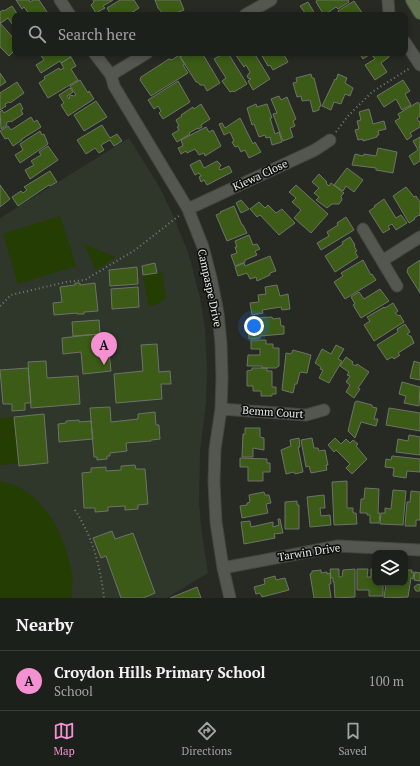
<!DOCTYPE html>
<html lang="en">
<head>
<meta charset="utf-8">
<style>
  :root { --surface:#1c201a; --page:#292d27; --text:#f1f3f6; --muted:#a0a3a2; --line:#3a3e39; --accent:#f591d2 }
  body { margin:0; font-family:"PT Serif",serif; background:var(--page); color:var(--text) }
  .controls { position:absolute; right:12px; bottom:12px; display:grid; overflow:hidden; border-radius:8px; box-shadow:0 2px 6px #0003 }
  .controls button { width:36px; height:36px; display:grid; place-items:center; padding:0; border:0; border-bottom:1px solid var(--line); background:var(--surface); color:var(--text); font:20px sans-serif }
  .you { position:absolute; left:254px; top:326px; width:14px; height:14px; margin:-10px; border:3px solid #fff; border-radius:50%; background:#1a73e8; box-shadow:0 0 0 6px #1a73e833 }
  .badge { display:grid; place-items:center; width:26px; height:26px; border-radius:50%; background:var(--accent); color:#111; font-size:13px; font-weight:700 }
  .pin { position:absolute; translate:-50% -33px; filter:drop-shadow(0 1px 2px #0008) }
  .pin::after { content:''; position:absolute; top:21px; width:14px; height:12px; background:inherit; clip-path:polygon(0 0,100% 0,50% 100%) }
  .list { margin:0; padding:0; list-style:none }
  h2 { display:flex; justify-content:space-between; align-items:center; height:52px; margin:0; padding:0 16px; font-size:17px }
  h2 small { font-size:13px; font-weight:400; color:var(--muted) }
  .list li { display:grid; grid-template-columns:26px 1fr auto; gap:12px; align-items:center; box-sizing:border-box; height:60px; padding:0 16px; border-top:1px solid var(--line) }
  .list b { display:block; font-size:15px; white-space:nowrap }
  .list p { margin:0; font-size:13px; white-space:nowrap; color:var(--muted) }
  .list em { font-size:13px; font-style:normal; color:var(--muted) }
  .icon { flex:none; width:22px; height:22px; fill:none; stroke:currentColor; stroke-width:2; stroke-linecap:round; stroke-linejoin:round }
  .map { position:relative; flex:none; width:420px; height:598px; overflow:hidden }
  .search { position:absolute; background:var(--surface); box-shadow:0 2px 6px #0003; left:12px; right:12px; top:12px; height:44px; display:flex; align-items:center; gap:10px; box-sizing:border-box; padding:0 14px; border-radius:8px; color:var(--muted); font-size:15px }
  .sheet { height:112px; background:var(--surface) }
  nav { display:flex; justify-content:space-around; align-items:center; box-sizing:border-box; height:56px; border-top:1px solid var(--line); background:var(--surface); font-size:11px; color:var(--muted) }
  nav a { display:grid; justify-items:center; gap:2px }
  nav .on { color:var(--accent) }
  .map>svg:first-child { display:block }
  .built { fill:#2f362a }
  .green { fill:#243d02 }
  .building { fill:#3b5b17; stroke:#6f736b }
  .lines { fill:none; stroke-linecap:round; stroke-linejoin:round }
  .street-casing { stroke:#434740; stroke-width:13 }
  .secondary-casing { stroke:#434740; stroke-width:14 }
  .path { stroke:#797c76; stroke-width:2; stroke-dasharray:1 3; stroke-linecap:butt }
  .street { stroke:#53574f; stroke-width:11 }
  .secondary { stroke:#60724e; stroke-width:12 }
  .labels { text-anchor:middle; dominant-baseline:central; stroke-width:3.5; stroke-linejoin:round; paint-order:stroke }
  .street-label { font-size:11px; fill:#e8eae6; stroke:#10120f }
</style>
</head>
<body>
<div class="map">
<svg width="420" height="598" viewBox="0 0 420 598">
  <rect width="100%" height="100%" fill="#262a23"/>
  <!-- built -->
  <path class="built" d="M129,138L159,186L172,213L189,255L200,298L205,328L207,372L206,402L200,453L199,502L202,535L208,573L167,598H0V218Z"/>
  <!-- green -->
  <path class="green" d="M60,216L76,266L18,284L3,234Z
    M84,244L115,257L96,270Z
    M162,272L166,298L158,304L149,306L143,276Z
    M14,417L19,463L0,465V418Z
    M0,481C44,489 66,536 72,576C73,583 72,591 71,598H0Z"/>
  <!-- building -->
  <path class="building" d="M16,0H29L30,2L33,0H39L49,15H30L24,7L22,9Z
    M93,0H113L103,6L105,8L96,13L91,5L94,2Z
    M120,0H134L139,8L128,15H111L107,8Z
    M155,0H180L184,10L170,15H164L158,8Z
    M317,0H348L349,2L338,9L336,7L324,15L316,2Z
    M354,1L363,14L364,13L365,15H340L338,11Z
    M308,2L315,14V15H303L305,13L300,6Z
    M12,6L18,15H15V28L8,18L1,23L0,22V12L3,10L4,11Z
    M0,23L15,40V50L9,56L0,47Z
    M39,53H68L71,57L61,63L60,61L41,73L36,65L44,60Z
    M186,53H202L220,83L207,91L204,85H200L198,82H196L180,57Z
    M219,53H228L247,84L234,92L233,91L230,92L222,81L226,78L214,59L221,55Z
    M237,53H254L270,79L253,90L248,81L251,79L248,78L247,76L250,72L246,65L244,67L235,54Z
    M267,53H283L288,62L273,70L270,65L268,66L262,56Z
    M359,53H372L363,59Z
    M375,53H387L389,57L381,63L387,72L375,80L365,65L375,59L372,55Z
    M179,55L185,64L183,65L188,73L151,96L140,80L141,77L169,59L172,60Z
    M71,57L76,66L71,69L78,80L48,98L39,83L45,79L44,77L59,68L60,70L64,68L61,63Z
    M0,73L6,82L0,86Z
    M311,74L312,78H314L321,106L319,107V110L313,112L310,100L302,101L301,96L297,97L293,83L297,82L296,78Z
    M338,74L347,78L345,83L353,88L350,96L345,94L341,104L334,102L331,110L322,106L335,79L336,80Z
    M80,80L88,93L89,91L94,99L68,116L61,105L64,103L59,95L70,88L73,92L67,96L69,99L70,95L74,96L76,95L70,86Z
    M403,80L410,91L405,94L411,105L402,110L396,99L384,107L377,96Z
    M178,81L190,102L163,119L159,113L161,111L158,106L154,109L148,100Z
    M17,82L24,93L10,103L9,102L5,104L6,106L0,110V93Z
    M279,96L281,100L287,97L296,119L293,121L295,126L290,128L293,137L283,141L273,114L277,113L271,99Z
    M96,101L107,117L84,131L74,115Z
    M418,102L420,105V116L417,118L419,122L420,121V127L410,133L412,136L407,140L395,121L400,118L398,114Z
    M20,103L23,109L21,110L23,114L11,122L10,121L6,123L7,125L1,129L0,112L2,110L4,113Z
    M201,104L210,119L201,125L202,127L198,129V128L189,133L190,134L177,142L172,134L179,130L177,127L179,126L176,120L182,116L181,115L193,107L194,109Z
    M256,104L257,107L267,104L272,118H270L275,134L279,132L282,142L272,145L270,137L266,138L265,135L259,137L254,124L252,125L247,108Z
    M369,109L373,124L384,121L386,129L378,131L379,135H377V137L363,141V139L358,140L355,130L359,129L357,121L361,120L359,112Z
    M31,117L34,122L37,120L41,127L22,139V140L13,146L8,138L5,139L0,131L8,126L11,130Z
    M240,118L253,144L255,142L261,152L249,158L245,150L241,152L238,146L235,147L232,142L234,141L230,132L224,135L219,124L222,123L225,128Z
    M102,125L110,138L117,134L122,141L114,146L110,140L101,145L104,150L99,153L95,148L86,154L77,140Z
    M206,127L209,132L213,130L221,146L205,156L204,153L199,155L195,149L187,153L186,151L181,154L178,148L183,146L181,140Z
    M40,131L42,135L44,134L48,144L20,163L15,155L23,150L20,144Z
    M420,137V161L414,165L409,156L418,150L413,141Z
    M48,146L58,160L30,179L25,170L34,165L31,161L41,155L39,152Z
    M378,148L397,152L393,173L376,170V168L352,165L355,154L363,156L364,154L376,156Z
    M200,160L204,168L217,161L221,165L219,168L220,170L229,166L232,172L207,185L204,180L201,182L199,177L201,176L199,173L195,175L190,165Z
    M347,168L363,180L354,192L346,186L343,191L334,185Z
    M50,171L57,182L50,186L49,185L18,206L12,197L21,191L23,193L27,190L24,187Z
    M319,174L327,182L326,183L329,186L331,183L344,193L341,196L342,200L339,204H332L327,208L316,200L319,197L314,193L319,188L312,182Z
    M0,185L10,199L0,207Z
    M296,185L328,214L311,233L294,218L301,210L292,202L296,198L289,192Z
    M406,187L414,197L416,196L420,202V216L419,215L414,218L415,219L409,223L393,196Z
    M384,199L396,218L401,215L407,223L396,230L392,224L388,226L390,229L383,233L369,211L375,207L374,206Z
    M241,200L249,209L241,213L236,203Z
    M259,202L265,208L268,205L276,213L282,209L295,223L279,235L260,215L257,217L250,209Z
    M234,206L242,225H243L247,233L227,241L216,215L221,213L220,212Z
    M346,217L354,230L321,250L317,243L329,236L327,232L338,225L337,223Z
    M249,235L253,245L257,244L260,249L255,251L257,255L245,260V262L235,266L231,255L237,253L235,247H237L235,241Z
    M350,237L355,245L354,246L357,251L355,252L358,257L335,272L325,256L343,244L342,242Z
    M270,256L276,271L270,273V275L257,281L256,277L250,279L247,273L238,276L235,267L244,263L245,266Z
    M363,260L371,275L372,274L376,280L345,299L334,282L343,276L341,273Z
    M420,260V293L407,272L408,268Z
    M155,263L157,273L143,275L142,266Z
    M137,267L138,284L110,286L109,270Z
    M75,283H80V285L95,283L98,311L84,312V314H77V313L54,315L53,303L62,302L60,287L75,285Z
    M277,285L280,296L288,294L290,309L282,310L281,307L262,310L263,313L252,315L250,303L259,302L258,295L266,294L265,287Z
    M138,287L139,307L112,309L111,289Z
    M380,289L389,301L361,318L353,305L355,304L351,297L359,292L364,299Z
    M393,303L398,311L395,313L399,316L400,315L404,322L374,341L364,325L370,321L367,317L384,307L385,308Z
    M272,317L273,319L280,318L281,326H284V334L260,336V338L249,339L248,328L255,327V324H257V318Z
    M99,320L100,334L73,336L72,322Z
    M405,324L410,332L407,334L410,336H411L414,343L398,353L400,355L394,359L392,357L387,360L377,345L398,332L397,329Z
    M107,333L111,371L83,374L81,352L63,354L62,338Z
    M251,340H266V344H273V348H279V366L276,368H262V366H247L248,355H260V349H251Z
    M157,344L159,372L170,371L171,384H161L162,399L116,403L114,374L143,371L141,345Z
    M336,345L344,349L338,359L342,361L329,383L319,378L323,370L320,369L321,367L315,363L322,349L331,354Z
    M293,350L311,355L307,373L300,372L297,384H295L293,393L282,390L286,353L291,354Z
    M346,357L353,362L352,364L356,366L357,364L369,372L358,388L360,389L354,398L346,392L350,385L346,382L350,376L347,375L349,372L340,366Z
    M46,361L47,378L78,376L80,404L31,408L28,362Z
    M414,361L420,363V380L410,378Z
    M28,368L31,403H25V410L12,411V404H3L0,370Z
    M252,368H267V371H272V387H276V394H272V396H261V391H253V386H247V371L252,370Z
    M402,382L420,387L419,406L404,403L406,396L399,394Z
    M357,401L372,405V407L377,408L374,419H378L376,426L361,422L355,438L348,431L355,402Z
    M110,407L111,422L138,419V414L155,412L156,425H159L160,439L151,440V441L126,443L127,451L110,453V456H107V459L97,460V457H94L90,408Z
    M389,408L420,413V431L386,425Z
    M44,414L48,463L19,466L14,417Z
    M79,420V422L91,421L93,439L59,442L58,424L66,423V421Z
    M245,428H260V437L264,438V450L253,448V457H242L243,434H245Z
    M409,435L420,437V455L396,452L398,439L408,441Z
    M299,438L300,447H298L303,472L295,474L294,472L286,474L281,450L291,446L290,440Z
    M312,438L314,448H318L319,451L325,450L328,465H326L327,470L311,473L309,466L306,467L301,440Z
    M335,438L341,444L346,439L350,443L353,440L358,444L356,446L367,459L352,474L346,468L350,464L336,450L334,452L328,445Z
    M392,456L420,459V472L407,471L406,478L393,476L394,468L385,467L386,459L391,460Z
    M240,458L267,459V463H270V472H263V481H248V467H240Z
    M135,465L136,469H145L148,504L138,505V509L125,510V506L108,507V511L95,512V508H84L82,473L91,472V468L106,467V471L121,470V466Z
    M347,481V508H353V513H356L357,524L334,525L332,482Z
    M365,488L379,489L378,513H380L379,523H370V515H367V513H360L361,499H364Z
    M393,490L406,491L403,525L380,524L381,513H385V508L391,509Z
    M411,491L420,492V520H416V526H405L407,502H410Z
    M264,492L265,495H269L271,503L266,504L268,513L242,518L240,506L247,505V503L250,502L249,495Z
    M324,495L325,508H320L321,516L330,515L331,525L310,527L307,497Z
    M297,501V505H299V529H285V502Z
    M278,519H280L283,533L274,534L275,538L244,544L241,522L250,521L251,527L273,522V527L279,525Z
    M112,531L115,539L133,533L155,593L143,598H121L106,556L101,558L93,538Z
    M330,569H339V577H342L343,570L355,569V597L335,598L334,582H333V578H331Z
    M357,569H368L367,577H371V569H375V583H383V596H369V590H357Z
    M321,570V573L327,572V574L330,573L331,584H329L331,598H314L310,574L312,573V571Z
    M405,570H412L411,572H414L413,579L411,578L408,597L384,598L386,584L405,583Z
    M415,572L420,573V581L414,580Z
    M275,576L276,580L285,578L289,590L262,597L260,593L256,594L254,587L265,584L264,579Z
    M418,584L420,585V591H416L414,587Z
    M197,587L201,598H170Z"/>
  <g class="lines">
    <!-- street casing -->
    <g class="street-casing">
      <path id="street" d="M60,0L70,15
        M388,0L389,15
        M245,15L271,0
        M405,42L420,65
        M94,53L111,75L114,86L188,209L203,247L211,278L218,313L221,344L222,378L221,409L215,449L214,482L216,522L223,568L230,598
        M111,75L147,53
        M188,209L315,150L330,140
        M363,229L397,286
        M382,261L420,237
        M221,409L306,415L324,410
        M223,568L338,546L420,550"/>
    </g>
    <!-- secondary casing -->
    <g class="secondary-casing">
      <path id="secondary" d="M412,0L420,13"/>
    </g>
    <!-- path -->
    <path class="path" d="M336,132L347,117L372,92L410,68
      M0,306L11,295L66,282L85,280L135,250L180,215
      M75,510C93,538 100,565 104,598"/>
    <!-- street -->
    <use href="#street" class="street"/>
    <!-- secondary -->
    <use href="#secondary" class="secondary"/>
  </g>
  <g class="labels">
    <!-- street labels -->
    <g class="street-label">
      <text transform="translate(260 175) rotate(-25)">Kiewa Close</text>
      <text transform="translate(210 288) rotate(78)">Campaspe Drive</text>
      <text transform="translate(273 412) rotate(4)">Bemm Court</text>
      <text transform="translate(309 552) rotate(-9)">Tarwin Drive</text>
    </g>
  </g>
</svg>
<div class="controls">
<button><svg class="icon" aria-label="layers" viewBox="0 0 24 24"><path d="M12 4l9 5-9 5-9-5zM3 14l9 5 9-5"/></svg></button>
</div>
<div class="you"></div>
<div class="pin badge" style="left:104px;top:365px">A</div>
<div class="search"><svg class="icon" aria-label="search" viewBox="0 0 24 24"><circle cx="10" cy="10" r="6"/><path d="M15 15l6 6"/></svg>Search here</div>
</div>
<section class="sheet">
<h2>Nearby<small></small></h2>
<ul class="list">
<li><span class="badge">A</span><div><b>Croydon Hills Primary School</b><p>School</p></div><em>100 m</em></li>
</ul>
</section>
<nav>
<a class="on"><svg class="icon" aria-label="map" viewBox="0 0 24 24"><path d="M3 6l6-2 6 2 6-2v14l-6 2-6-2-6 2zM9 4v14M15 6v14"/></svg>Map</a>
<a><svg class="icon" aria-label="directions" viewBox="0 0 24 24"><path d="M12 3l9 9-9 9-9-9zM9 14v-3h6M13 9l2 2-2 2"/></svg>Directions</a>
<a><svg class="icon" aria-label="saved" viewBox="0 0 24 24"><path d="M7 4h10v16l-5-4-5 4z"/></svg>Saved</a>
</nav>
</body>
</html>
